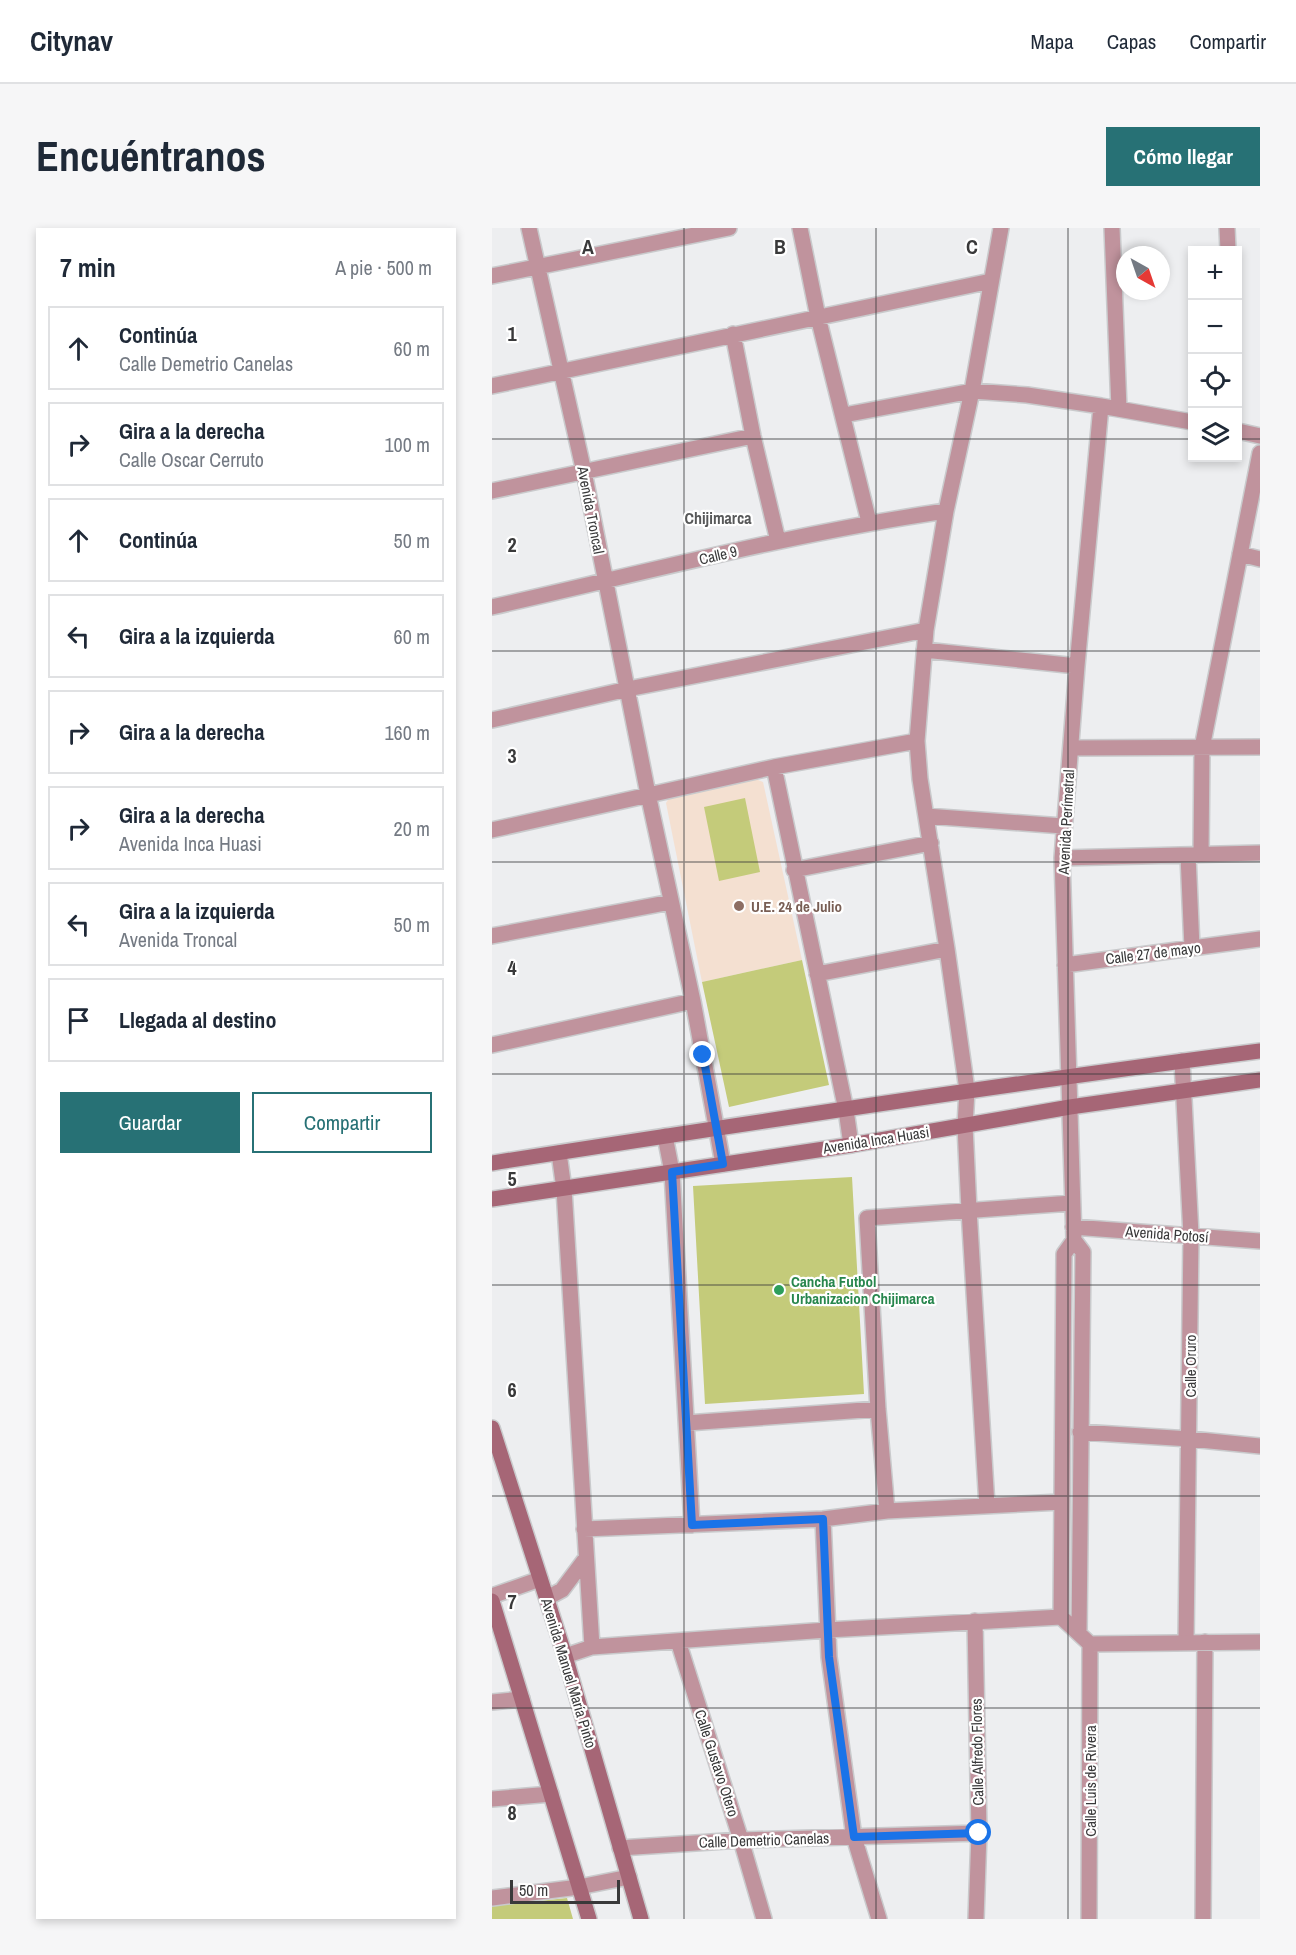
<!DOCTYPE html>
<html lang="es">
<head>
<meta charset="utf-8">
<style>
  :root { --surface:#fff; --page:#f6f6f7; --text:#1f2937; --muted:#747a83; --line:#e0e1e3; --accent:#277175 }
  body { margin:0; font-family:"Archivo Narrow",sans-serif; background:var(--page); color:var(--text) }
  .controls { position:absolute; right:18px; top:18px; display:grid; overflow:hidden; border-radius:0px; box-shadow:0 3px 9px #0003 }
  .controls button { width:54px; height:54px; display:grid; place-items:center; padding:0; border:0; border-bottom:2px solid var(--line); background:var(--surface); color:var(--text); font:30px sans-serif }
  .compass { position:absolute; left:624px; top:18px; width:54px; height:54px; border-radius:50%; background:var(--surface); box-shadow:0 3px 9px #0003; rotate:140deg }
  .scale { position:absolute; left:18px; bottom:15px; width:110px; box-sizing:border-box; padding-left:6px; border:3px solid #39393a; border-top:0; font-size:16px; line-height:21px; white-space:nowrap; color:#39393a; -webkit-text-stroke:4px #fff; paint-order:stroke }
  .stop { position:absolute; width:18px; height:18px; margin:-14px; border:4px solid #1a73e8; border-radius:50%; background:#fff }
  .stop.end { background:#1a73e8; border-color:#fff; box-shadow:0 2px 6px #0008 }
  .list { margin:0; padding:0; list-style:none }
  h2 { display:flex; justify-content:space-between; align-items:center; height:78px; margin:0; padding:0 24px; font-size:26px }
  h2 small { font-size:20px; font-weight:400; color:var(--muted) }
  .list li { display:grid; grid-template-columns:39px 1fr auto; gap:18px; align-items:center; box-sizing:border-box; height:84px; margin:0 12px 12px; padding:0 12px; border:2px solid var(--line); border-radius:0px }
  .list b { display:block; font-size:22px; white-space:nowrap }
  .list p { margin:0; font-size:20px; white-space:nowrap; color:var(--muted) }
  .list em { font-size:20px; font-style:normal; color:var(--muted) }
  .actions { display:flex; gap:12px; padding:18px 24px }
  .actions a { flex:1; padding:14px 0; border:2px solid var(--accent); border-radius:0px; text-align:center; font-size:21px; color:var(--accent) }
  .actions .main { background:var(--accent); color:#fff }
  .icon { flex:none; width:33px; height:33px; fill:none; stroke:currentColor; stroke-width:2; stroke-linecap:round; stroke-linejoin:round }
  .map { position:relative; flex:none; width:768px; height:1691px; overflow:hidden; border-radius:0px }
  header { display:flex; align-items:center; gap:36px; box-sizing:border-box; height:84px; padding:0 30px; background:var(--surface); border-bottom:2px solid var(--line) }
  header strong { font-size:28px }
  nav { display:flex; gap:33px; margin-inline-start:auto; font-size:21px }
  .intro { display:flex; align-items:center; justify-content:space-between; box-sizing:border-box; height:144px; padding:0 36px }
  h1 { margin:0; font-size:42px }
  .button { padding:15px 27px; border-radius:0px; background:var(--accent); color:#fff; font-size:21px; font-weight:700 }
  main { display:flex; gap:36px; padding:0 36px }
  aside { flex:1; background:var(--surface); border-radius:0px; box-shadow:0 3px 9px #0003 }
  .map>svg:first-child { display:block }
  .education { fill:#f4e0d1 }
  .green { fill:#c4cb7a }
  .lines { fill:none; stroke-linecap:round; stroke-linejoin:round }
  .street-casing { stroke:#c9cacc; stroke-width:18 }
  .secondary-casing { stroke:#c9cacc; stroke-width:18 }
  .street { stroke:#c0939d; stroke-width:15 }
  .secondary { stroke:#a66676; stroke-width:15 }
  .route { stroke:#1a73e8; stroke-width:8 }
  .grid { fill:none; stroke:#39393a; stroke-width:1.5; stroke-opacity:0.55 }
  .education-dot { fill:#8d6e63; stroke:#fff; stroke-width:2 }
  .leisure-dot { fill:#2e9e5b; stroke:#fff; stroke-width:2 }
  .labels { text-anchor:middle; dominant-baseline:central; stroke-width:4.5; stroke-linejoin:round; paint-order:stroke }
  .street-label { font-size:15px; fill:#39393a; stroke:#fff }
  .education-label { font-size:15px; font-weight:bold; fill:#785e54; stroke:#fff; text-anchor:start }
  .leisure-label { font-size:15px; font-weight:bold; fill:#27864d; stroke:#fff; text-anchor:start }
  .neighbourhood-label { font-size:16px; font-weight:bold; fill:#575859; stroke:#fff }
  .grid-label { font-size:20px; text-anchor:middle; font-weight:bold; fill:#39393a; stroke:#fff; stroke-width:4.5; stroke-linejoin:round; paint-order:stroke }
</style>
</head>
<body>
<header>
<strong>Citynav</strong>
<nav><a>Mapa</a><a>Capas</a><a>Compartir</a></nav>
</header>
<div class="intro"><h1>Encuéntranos</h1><a class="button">Cómo llegar</a></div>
<main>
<aside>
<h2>7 min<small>A pie · 500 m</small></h2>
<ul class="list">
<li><svg class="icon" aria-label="ahead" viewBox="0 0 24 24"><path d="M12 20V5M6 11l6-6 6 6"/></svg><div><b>Continúa</b><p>Calle Demetrio Canelas</p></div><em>60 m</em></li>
<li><svg class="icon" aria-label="right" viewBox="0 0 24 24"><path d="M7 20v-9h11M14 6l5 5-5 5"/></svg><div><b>Gira a la derecha</b><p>Calle Oscar Cerruto</p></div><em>100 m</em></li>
<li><svg class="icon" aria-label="ahead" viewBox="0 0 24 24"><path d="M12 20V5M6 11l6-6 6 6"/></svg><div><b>Continúa</b></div><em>50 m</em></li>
<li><svg class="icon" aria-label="left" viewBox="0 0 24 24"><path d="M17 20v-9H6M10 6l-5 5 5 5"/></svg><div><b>Gira a la izquierda</b></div><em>60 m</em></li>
<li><svg class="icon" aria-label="right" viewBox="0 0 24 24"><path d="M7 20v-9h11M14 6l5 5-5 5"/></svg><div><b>Gira a la derecha</b></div><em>160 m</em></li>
<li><svg class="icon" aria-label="right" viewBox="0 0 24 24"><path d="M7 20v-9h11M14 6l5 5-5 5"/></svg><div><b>Gira a la derecha</b><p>Avenida Inca Huasi</p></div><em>20 m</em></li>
<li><svg class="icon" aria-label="left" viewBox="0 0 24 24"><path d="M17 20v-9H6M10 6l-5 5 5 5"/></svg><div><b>Gira a la izquierda</b><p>Avenida Troncal</p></div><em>50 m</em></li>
<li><svg class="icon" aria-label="arrive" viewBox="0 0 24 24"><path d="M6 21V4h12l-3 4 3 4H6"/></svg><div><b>Llegada al destino</b></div></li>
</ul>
<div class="actions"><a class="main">Guardar</a><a>Compartir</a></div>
</aside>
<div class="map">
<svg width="768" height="1691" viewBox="0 0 768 1691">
  <rect width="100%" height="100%" fill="#edeef0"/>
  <!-- education -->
  <path class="education" d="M261,550L271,554L310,732L210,754L174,575L179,567Z"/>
  <!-- green -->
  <path class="green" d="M253,570L268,644L227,653L212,579Z
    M310,732L337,857L237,879L210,754Z
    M360,949L372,1166L213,1176L201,958Z
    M75,1670L81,1691H0V1678Z"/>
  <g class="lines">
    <!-- street casing -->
    <g class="street-casing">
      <path id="street" d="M37,0L92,244L156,566L201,773L231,936
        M308,0L326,89L377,294
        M620,0L627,181
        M735,0L736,22
        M0,48L237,0
        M241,106L261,208L286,313
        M0,158L499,53
        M352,187L480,163L535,167L609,178L700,194
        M746,203L768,208
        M0,263L261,208
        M748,326L768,331
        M0,379C151,345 301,305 454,283
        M432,422L585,438
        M0,492L136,461L434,402
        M579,520L768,519
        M282,539L354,882L359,917
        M434,588L571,598
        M0,602L282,539L425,513
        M709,626L710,520L768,225
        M696,627L700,720
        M570,630L768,625
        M302,642L439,615
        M0,708L179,674
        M573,737L768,711
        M325,746L455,721
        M0,817L201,773
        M690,833L699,1007L694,1414
        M173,908L180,944L200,1297
        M67,925L72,961L100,1419
        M581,999L768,1013
        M582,1012L570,630L585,438L609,178
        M582,1012L591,1024L587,1405
        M195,1195L386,1181
        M588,1204L698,1211L768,1218
        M495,1278L477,982L473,898L475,862L455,721L428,551L425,513L434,402L454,283L480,163L509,0
        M395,1283L386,1181L375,990L580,975
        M331,1291L337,1429L362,1609L387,1691
        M92,1301L331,1291L395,1283L569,1274
        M0,1368L48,1351
        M55,1370L70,1362L94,1330
        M569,1389L572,1026L582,1012
        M483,1393L487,1605L484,1691
        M186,1413L249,1612L272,1691
        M73,1428L100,1419L335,1402L569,1389L598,1416L768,1414
        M0,1474L30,1471
        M0,1571L59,1566
        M128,1620L249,1612L487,1605
        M0,1670L87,1659L137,1649
        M597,1691L598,1416
        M711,1691L713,1414"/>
    </g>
    <!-- secondary casing -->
    <g class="secondary-casing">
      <path id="secondary" d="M0,935C256,895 511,856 768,823
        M0,971L359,917L578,879L768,852
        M0,1200L73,1428L149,1691
        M0,1373L97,1691"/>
    </g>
    <!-- street -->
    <use href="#street" class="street"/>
    <!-- secondary -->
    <use href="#secondary" class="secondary"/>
  </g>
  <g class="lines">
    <!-- route -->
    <path class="route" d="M211,827L231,936L180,944L200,1297L331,1291L337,1429L362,1609L487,1605"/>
  </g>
  <!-- grid -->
  <path class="grid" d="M192,0V1691M384,0V1691M576,0V1691M0,211H700M746,211H768M0,423H768M0,634H768M0,846H768M0,1057H768M0,1268H768M0,1480H768"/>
  <!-- markers -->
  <circle class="education-dot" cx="247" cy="678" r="6"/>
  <circle class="leisure-dot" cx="287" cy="1062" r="6"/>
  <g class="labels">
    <!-- street labels -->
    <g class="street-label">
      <text transform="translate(99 282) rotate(79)">Avenida Troncal</text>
      <text transform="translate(226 327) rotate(-13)">Calle 9</text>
      <text transform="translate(574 594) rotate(-87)">Avenida Perímetral</text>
      <text transform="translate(661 725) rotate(-7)">Calle 27 de mayo</text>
      <text transform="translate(384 912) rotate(-9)">Avenida Inca Huasi</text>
      <text transform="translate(675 1006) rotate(4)">Avenida Potosí</text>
      <text transform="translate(698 1138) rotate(-90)">Calle Oruro</text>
      <text transform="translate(77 1445) rotate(73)">Avenida Manuel María Pinto</text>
      <text transform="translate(485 1524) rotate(-91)">Calle Alfredo Flores</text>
      <text transform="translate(225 1535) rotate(72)">Calle Gustavo Otero</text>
      <text transform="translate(598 1553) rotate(-90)">Calle Luis de Rivera</text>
      <text transform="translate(272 1612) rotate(-2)">Calle Demetrio Canelas</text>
    </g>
    <!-- education labels -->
    <g class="education-label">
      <text x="259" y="678">U.E. 24 de Julio</text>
    </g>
    <!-- leisure labels -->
    <g class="leisure-label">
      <text x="299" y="1053">Cancha Futbol<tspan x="299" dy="17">Urbanizacion Chijimarca</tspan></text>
    </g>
    <!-- neighbourhood labels -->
    <g class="neighbourhood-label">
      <text x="226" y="290">Chijimarca</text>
    </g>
  </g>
  <g class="grid-label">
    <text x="96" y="26">A</text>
    <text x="288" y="26">B</text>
    <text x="480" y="26">C</text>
    <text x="20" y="113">1</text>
    <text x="20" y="324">2</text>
    <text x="20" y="535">3</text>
    <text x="20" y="747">4</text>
    <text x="20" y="958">5</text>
    <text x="20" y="1169">6</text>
    <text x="20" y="1381">7</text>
    <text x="20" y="1592">8</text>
  </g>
</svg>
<div class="controls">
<button>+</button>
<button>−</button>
<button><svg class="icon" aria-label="locate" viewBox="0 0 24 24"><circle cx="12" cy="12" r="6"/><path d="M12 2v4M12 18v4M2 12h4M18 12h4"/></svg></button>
<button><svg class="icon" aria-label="layers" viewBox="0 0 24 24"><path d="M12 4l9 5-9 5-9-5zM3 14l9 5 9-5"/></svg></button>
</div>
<svg class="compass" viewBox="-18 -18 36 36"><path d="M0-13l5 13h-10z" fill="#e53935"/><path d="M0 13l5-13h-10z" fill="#747a83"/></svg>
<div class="scale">50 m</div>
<div class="stop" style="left:487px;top:1605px"></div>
<div class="stop end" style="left:211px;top:827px"></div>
</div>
</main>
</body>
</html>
